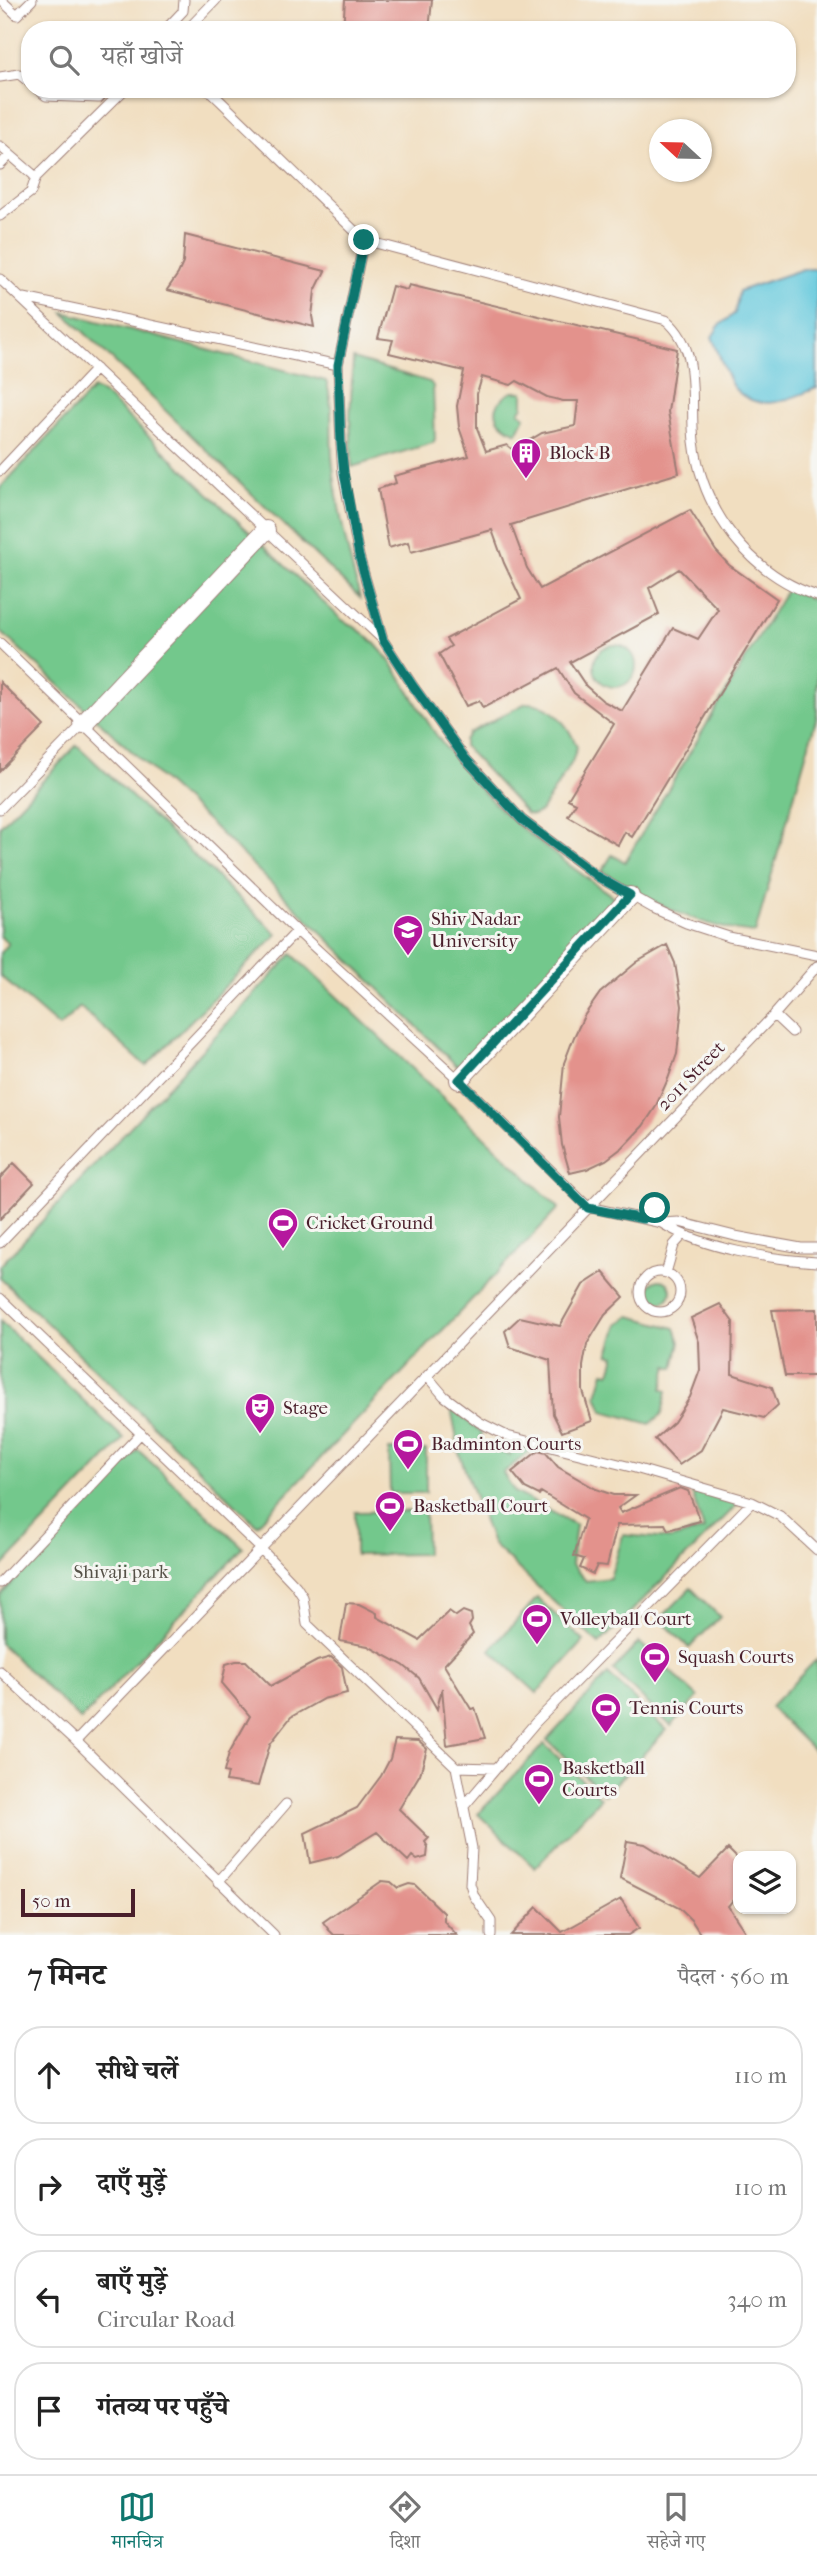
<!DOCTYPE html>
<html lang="hi">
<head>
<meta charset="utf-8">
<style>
  :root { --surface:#fff; --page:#f6f6f6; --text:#222; --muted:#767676; --line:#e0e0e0; --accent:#0f766e }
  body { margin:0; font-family:"IM FELL French Canon","Noto Serif Devanagari",serif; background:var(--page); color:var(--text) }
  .controls { position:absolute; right:21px; bottom:21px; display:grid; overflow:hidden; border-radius:14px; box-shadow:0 2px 5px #0004 }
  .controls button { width:63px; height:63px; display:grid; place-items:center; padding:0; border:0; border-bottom:2px solid var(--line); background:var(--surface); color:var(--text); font:35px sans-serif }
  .compass { position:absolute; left:649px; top:119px; width:63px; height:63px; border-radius:50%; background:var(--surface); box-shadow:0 2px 5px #0004; rotate:292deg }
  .scale { position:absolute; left:21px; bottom:18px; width:114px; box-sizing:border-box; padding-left:7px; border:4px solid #4a1f2b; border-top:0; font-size:19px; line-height:24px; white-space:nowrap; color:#4a1f2b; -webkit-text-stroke:5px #f6f6f2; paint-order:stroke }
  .stop { position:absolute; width:21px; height:21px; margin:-16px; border:5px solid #0f766e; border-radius:50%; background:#fff }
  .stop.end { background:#0f766e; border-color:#fff; box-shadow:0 2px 7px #0008 }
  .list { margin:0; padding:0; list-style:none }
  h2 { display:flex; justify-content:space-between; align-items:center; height:91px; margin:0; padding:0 28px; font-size:30px }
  h2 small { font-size:23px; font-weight:400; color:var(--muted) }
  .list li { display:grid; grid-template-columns:46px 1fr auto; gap:21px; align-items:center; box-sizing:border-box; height:98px; margin:0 14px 14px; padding:0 14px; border:2px solid var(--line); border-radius:28px }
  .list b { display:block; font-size:26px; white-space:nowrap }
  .list p { margin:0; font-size:23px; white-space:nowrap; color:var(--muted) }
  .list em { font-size:23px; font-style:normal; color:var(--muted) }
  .icon { flex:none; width:38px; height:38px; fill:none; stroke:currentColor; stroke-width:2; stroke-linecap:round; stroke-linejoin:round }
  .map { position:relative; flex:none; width:817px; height:1935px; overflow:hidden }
  .search { position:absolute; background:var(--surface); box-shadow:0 2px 5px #0004; left:21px; right:21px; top:21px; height:77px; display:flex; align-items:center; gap:18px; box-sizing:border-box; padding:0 24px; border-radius:28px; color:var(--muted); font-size:26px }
  .sheet { height:539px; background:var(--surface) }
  nav { display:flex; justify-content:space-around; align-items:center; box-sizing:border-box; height:98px; border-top:2px solid var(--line); background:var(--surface); font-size:19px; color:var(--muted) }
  nav a { display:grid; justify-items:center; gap:4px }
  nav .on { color:var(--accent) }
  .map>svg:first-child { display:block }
  .green { fill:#73c88c; stroke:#5e745c; stroke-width:2 }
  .water { fill:#5fc7dc; stroke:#547384; stroke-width:2 }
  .building { fill:#e3928c; fill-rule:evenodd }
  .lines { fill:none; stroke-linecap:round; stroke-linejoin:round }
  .lane-casing { stroke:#9e7e76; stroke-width:11 }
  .street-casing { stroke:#9e7e76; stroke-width:20 }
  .lane { stroke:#fff; stroke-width:9 }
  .street { stroke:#fff; stroke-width:18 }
  .route { stroke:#0f766e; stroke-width:9 }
  .labels { text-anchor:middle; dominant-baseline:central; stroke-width:6; stroke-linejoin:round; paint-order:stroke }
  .poi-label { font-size:19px; fill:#4a1f2b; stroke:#f6f6f2; text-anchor:start }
  .street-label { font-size:19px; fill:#4a1f2b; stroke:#f6f6f2 }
  .park-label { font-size:19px; fill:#565248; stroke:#f6f6f2 }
</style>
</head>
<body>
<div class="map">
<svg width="817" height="1935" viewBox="0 0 817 1935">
  <rect width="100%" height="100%" fill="#f6f6f2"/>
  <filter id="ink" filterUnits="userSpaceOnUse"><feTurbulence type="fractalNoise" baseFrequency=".0143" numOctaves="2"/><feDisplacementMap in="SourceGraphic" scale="14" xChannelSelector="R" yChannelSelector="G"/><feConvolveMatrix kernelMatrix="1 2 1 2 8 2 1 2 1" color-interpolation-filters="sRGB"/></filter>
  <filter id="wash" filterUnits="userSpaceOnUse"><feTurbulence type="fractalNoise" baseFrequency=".00686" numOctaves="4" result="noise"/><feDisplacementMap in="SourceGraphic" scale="28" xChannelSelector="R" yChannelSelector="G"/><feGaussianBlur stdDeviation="1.57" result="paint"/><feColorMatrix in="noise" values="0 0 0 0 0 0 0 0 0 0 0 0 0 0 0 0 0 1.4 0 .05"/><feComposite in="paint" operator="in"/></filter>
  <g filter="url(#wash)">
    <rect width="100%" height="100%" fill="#f1dec0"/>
    <!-- green -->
    <path class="green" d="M63,312L326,381C335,406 329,439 333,466C338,511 348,555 360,598Z
      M353,359L430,382L433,386L435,439L433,443L352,467L350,418Z
      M93,389L103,393L342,620C389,642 407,692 435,733C447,751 461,767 475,783C516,829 566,863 615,898L460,1069L209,822L0,631V488Z
      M512,392H523V406L519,412L525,417L517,433C494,423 487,406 512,392Z
      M787,589L817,602V716L755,933C701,928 647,901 602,871L612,855L625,862Z
      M594 666a21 21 0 1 1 42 0a21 21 0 1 1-42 0Z
      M526,703C551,702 569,726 577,747L572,762L541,811L534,815L527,814L464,746V740L469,733Z
      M77,745L277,934L146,1066L80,1007L59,1027L0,976V953L8,944L0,936V826Z
      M292,954L559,1208L257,1525L0,1278V1266Z
      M649 1291a11 11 0 1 1 22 0a11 11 0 1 1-22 0Z
      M630,1316L675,1328L680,1342L674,1368L668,1366L662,1389L667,1391L662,1414L650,1424L603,1411L597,1395L604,1372L610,1373L615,1356L609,1354L618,1324Z
      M0,1321L124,1439L0,1569Z
      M451,1408L482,1433L478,1446L510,1455L513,1442L534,1448L503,1473L515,1492L576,1525L571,1564L586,1581L610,1578L623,1535L671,1539L704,1530L690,1487L740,1502L599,1644L492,1544L460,1456Z
      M138,1450L243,1548L81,1720L0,1643V1596Z
      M389,1450H426V1493H390Z
      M425,1511L426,1554L355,1555V1512Z
      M691,1588L720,1617L689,1648L660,1619Z
      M537,1598L584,1641L537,1693L490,1650Z
      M639,1642L698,1697L671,1726L613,1670Z
      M817,1659V1754L770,1707Z
      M608,1674L666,1730L605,1795L547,1740Z
      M544,1744L601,1798L535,1868L478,1814Z"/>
    <!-- water -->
    <path class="water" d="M803,269H817V388C788,399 760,415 734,388C728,382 717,348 712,337L719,326L735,313L739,291Z"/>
    <g id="blocks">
      <!-- building -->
      <path class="building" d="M345,0H432L429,30H343Z
        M185,235L325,271L315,291L312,316L314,327L167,290L178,274L183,263Z
        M409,285L677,349L668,412L679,473L511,525L527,568L540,589L690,510L716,551L729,565L777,599L632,837L625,832L618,845L568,816L576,803L568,799L614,724L574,693L558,668L483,708L479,701L466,706L439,654L451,646L446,639L521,599L504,563L492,530L411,552L408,542L389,548L378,489L396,483L394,476L469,456L459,427L457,406L464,371L389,353L393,340L378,338L392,286L407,290ZM482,377L511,385L517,381L547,397L563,401H578L575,426L542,433L513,450L507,445L486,451L477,428V394ZM679,569L718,609L698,639L673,628L622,711L603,701L586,686L570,662L659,614L649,588Z
        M0,682L44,726L0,771Z
        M667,945L675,963L682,1006L677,1054L668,1079L655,1108L643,1126L623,1147L606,1160L587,1169L570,1173L562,1145L559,1117L564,1063L574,1037L584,1016L600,993L637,962Z
        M14,1163L34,1183L0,1219V1178Z
        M603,1272L624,1297L605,1315L587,1344L583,1366V1391L592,1421L562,1432L553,1414L550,1360L510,1347L505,1331L520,1317L560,1326L583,1285Z
        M720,1304L733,1322L732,1374L772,1387L778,1405L764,1418L723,1408L701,1450L679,1465L655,1439L674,1422L690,1397L700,1370L699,1342L691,1318Z
        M817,1309V1376H785L772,1310Z
        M538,1451L546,1453L558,1467L596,1489L613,1495H636L618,1508L621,1513L680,1488L688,1491L700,1521L668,1530L665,1524L617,1525L607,1566L597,1565L593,1574L580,1568L584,1559L574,1556L585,1519L541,1492L539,1495L525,1488L512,1472Z
        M346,1603L359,1604L377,1613V1617L419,1640L449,1611L456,1616L463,1611L471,1614L472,1621L469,1626L473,1634L444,1665L471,1709L475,1708L485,1738L447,1745L442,1688L437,1709L419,1678L403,1665L368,1646L340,1641Z
        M331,1657L342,1667L347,1693L323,1699L291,1717L270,1744L258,1786L226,1781L228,1773L224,1772L229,1753L250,1716L222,1683L226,1664L236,1661H246L271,1686L317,1661Z
        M395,1740L418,1741L427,1749L420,1774L399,1809L429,1838L425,1842L428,1847L427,1857L417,1860L412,1856L408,1861L377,1832L338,1856L310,1863L305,1833L357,1808L381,1776L390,1759Z
        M627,1841L645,1844L700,1878L728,1849L738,1859V1894L728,1906L747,1935H701L692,1921L679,1908L620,1878Z
        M382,1881L391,1882L398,1888L409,1884L415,1885L444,1913V1921L457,1935H334L329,1930L323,1922Z
        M621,1899L639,1928L628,1935H511L537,1907L562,1932Z"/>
    </g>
  </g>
  <g filter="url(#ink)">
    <use href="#blocks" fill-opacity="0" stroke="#9e7e76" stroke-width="2"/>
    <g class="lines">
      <!-- lane casing -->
      <g class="lane-casing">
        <path id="lane" d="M1,0L17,15L32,0
          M165,30L183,11L184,0
          M187,30L216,0
          M0,77L19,74L30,83
          M37,89L46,96L99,98L107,89
          M208,89L364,240L666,320C702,350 689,400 694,441C702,511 750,574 817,596
          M0,146L36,177
          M0,165L10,155
          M0,216L31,192L36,177L125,89
          M364,240L338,365L341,444L343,473L359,556L383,640L413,686L465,758L522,820L598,877L653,908L686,923L729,937L817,955
          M0,279L381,638
          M24,298L338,365
          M0,471L96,369
          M0,643L297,931L459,1080L588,1207L662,1223L679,1222L735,1236L801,1248H817
          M0,809L83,724
          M774,1015L792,1032
          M643,1219L655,1208
          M663,1224C705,1249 769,1259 817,1262
          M0,1243L297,931
          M640 1292a20 20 0 1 1 40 0a20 20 0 1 1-40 0Z
          M666,1273L674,1245L683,1235
          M0,1298L260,1548L296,1586L303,1597L307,1624L456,1767L472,1848L470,1884L474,1896L491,1921V1935
          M427,1376L444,1396L479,1422L507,1436L635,1468L752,1502L780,1516L817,1550
          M0,1583L141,1433
          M0,1671L76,1741L274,1935
          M76,1741L774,1015L817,966
          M456,1767L494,1768
          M465,1805L535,1723L752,1502
          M218,1882L286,1804"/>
      </g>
      <!-- street casing -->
      <g class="street-casing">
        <path id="street" d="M83,724L266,530
          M459,1080L630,896"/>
      </g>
      <!-- lane -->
      <use href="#lane" class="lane"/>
      <!-- street -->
      <use href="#street" class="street"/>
    </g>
  </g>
  <g class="lines" filter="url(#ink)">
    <!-- route -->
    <path class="route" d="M364,240L338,365L341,444L344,473L359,556L383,640L413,686L465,758L522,820L598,877L630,895L459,1080L588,1208L643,1219L655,1208"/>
  </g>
  <!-- icons -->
  <defs>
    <g id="building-pin" transform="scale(1.575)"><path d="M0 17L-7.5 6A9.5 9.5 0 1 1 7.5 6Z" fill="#b5179e" stroke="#f6f6f2"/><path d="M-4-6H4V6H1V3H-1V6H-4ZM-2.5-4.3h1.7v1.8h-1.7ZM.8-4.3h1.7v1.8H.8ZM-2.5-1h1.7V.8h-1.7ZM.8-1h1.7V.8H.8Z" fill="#fff"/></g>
    <g id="university-pin" transform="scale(1.575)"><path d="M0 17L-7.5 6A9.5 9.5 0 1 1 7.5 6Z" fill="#b5179e" stroke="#f6f6f2"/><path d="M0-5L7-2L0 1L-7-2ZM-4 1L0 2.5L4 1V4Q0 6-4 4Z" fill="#fff"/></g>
    <g id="stadium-pin" transform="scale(1.575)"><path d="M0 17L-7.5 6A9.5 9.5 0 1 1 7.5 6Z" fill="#b5179e" stroke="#f6f6f2"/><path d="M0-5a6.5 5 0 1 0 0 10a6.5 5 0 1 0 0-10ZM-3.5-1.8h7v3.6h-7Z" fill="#fff"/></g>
    <g id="theatre-pin" transform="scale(1.575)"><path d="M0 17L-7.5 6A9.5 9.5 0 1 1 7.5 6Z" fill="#b5179e" stroke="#f6f6f2"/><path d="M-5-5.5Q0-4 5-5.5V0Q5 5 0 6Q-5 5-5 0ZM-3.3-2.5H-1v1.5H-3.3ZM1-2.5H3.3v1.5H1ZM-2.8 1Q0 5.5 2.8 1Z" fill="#fff"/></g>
  </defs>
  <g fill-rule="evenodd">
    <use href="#building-pin" x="526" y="453"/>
    <use href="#university-pin" x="408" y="930"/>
    <use href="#stadium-pin" x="283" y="1223"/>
    <use href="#theatre-pin" x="260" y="1408"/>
    <use href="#stadium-pin" x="408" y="1444"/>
    <use href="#stadium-pin" x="390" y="1506"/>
    <use href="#stadium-pin" x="537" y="1619"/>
    <use href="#stadium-pin" x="655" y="1657"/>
    <use href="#stadium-pin" x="606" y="1708"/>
    <use href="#stadium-pin" x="539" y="1779"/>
  </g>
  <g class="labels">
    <!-- poi labels -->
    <g class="poi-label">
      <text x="549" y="453">Block B</text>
      <text x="431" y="919">Shiv Nadar<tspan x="431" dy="22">University</tspan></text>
      <text x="306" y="1223">Cricket Ground</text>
      <text x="283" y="1408">Stage</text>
      <text x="431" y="1444">Badminton Courts</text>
      <text x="413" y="1506">Basketball Court</text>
      <text x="560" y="1619">Volleyball Court</text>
      <text x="678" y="1657">Squash Courts</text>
      <text x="629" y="1708">Tennis Courts</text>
      <text x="562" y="1768">Basketball<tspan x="562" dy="22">Courts</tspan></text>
    </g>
    <!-- street labels -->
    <g class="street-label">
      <text transform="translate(691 1076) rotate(-46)">2011 Street</text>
    </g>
    <!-- park labels -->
    <g class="park-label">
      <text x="121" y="1572">Shivaji park</text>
    </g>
  </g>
</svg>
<div class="controls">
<button><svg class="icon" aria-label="layers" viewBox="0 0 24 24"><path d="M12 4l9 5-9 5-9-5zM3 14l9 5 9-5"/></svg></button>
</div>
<svg class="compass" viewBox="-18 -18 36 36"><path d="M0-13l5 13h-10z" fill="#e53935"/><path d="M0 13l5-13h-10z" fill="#767676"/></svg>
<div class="scale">50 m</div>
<div class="stop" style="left:655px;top:1208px"></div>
<div class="stop end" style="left:364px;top:240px"></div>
<div class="search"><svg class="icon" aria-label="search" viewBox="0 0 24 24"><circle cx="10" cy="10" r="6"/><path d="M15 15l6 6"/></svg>यहाँ खोजें</div>
</div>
<section class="sheet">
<h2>7 मिनट<small>पैदल · 560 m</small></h2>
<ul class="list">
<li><svg class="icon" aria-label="ahead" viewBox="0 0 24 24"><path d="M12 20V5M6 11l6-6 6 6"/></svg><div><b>सीधे चलें</b></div><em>110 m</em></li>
<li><svg class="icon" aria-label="right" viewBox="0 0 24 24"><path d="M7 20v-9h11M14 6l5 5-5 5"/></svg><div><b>दाएँ मुड़ें</b></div><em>110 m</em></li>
<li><svg class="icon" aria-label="left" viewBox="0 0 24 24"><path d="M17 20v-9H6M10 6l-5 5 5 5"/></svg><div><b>बाएँ मुड़ें</b><p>Circular Road</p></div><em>340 m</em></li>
<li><svg class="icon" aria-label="arrive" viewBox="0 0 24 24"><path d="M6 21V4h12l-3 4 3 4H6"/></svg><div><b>गंतव्य पर पहुँचे</b></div></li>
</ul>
</section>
<nav>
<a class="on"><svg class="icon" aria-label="map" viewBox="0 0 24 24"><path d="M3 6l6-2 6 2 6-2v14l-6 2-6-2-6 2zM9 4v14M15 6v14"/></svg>मानचित्र</a>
<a><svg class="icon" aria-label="directions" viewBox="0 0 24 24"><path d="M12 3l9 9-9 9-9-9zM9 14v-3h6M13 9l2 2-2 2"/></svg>दिशा</a>
<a><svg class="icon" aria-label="saved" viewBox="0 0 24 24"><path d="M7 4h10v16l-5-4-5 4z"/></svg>सहेजे गए</a>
</nav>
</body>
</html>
